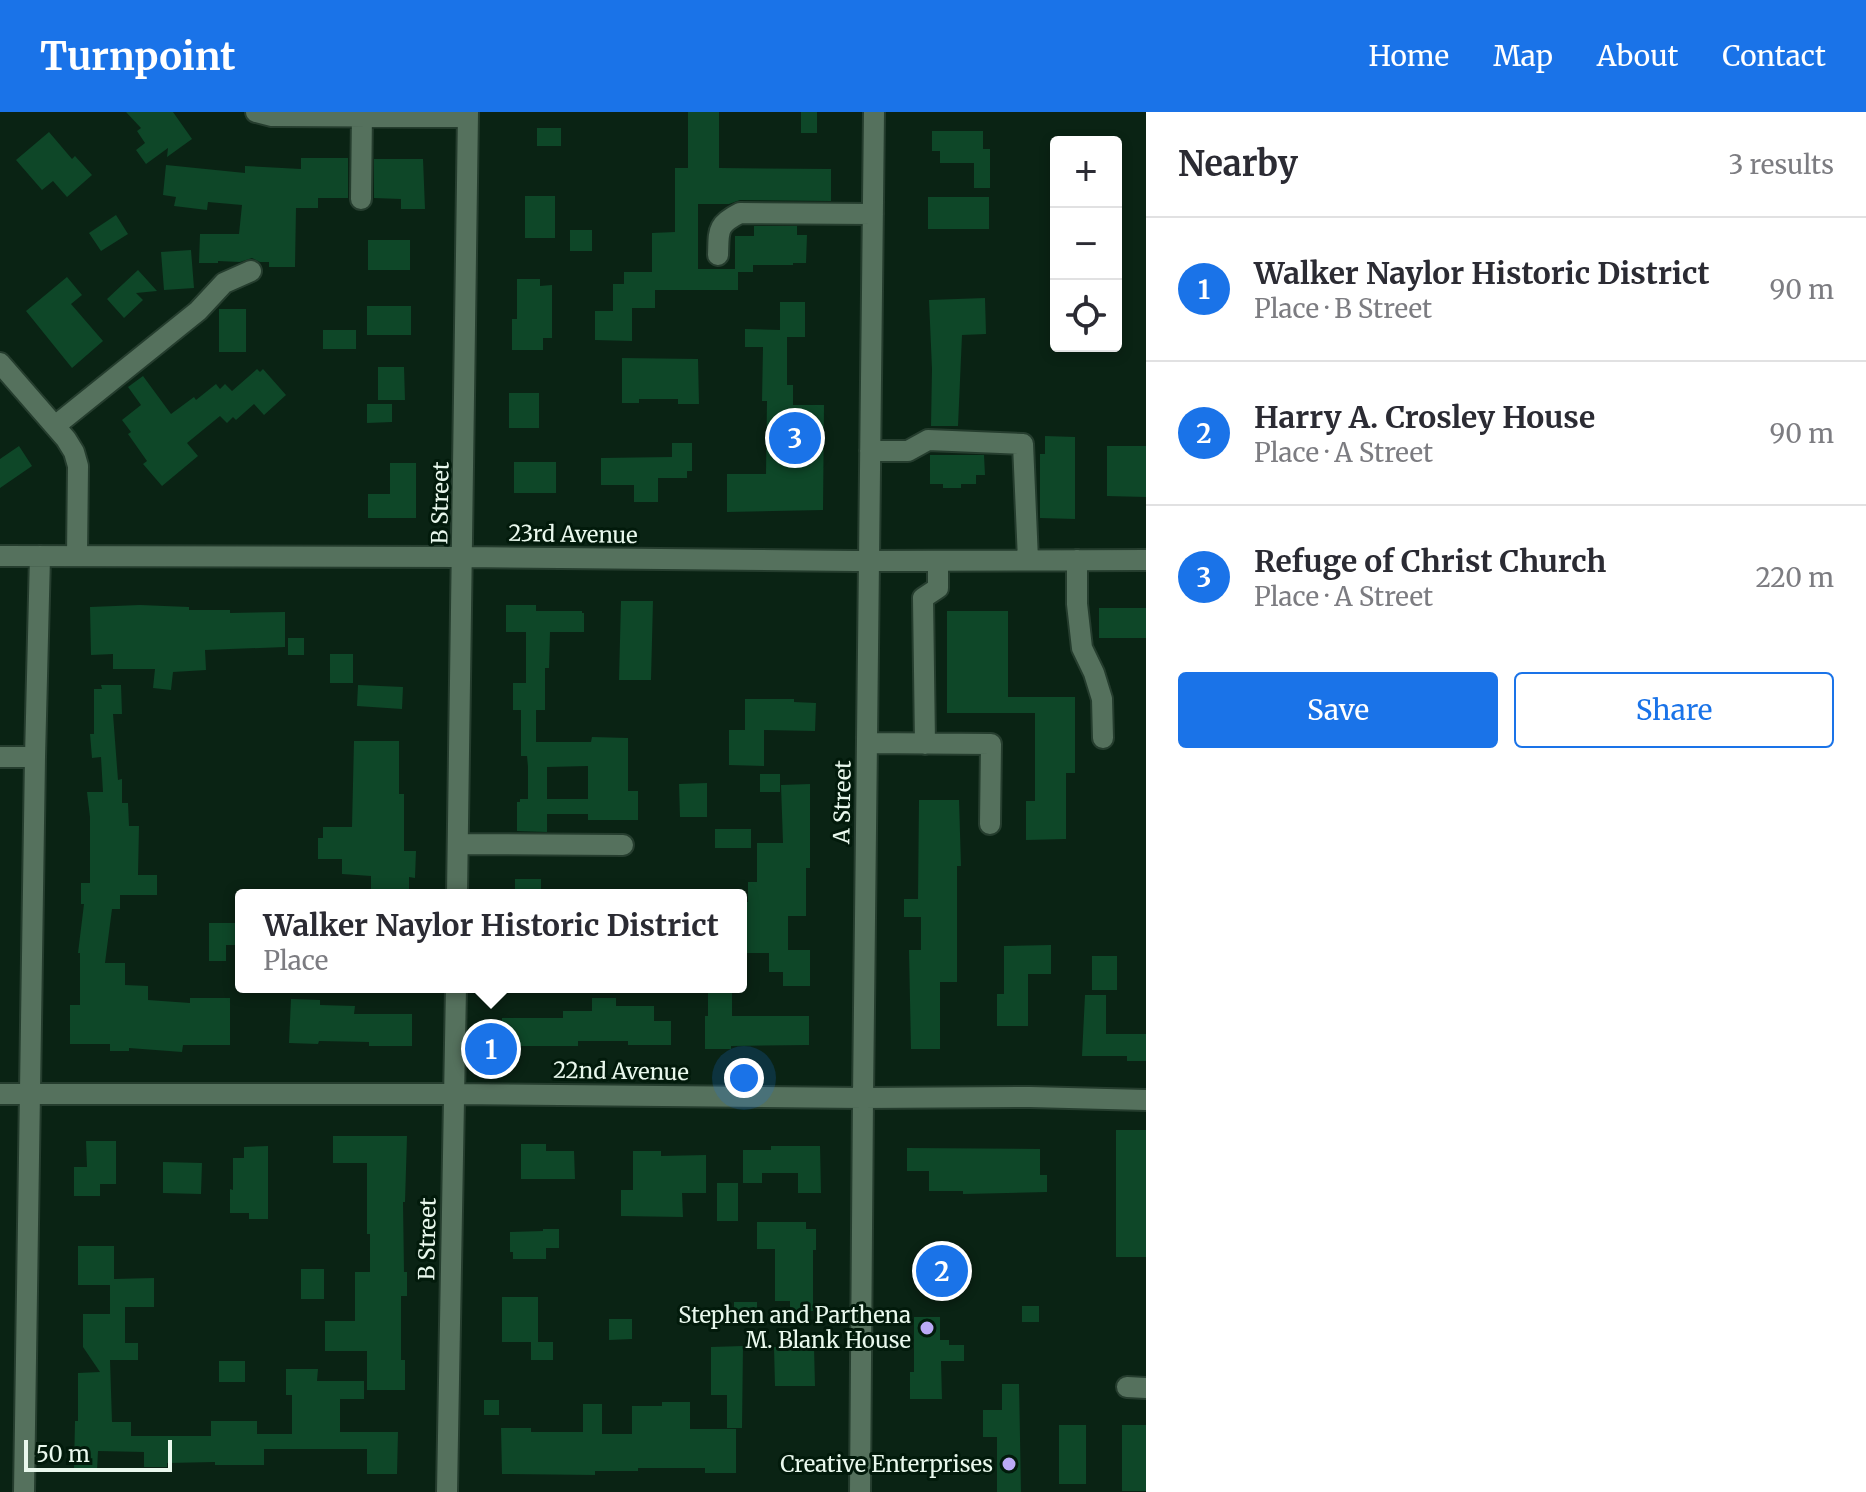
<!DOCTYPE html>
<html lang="en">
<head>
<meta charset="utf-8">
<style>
  :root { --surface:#fff; --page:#f2f2f3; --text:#2b2b33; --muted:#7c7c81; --line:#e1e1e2; --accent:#1a73e8 }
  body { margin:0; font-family:Merriweather,serif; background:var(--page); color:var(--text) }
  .controls { position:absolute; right:24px; top:24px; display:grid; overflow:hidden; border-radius:8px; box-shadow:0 4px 12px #0003 }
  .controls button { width:72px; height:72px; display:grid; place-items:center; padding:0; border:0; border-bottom:2px solid var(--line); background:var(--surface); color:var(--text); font:40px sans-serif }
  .scale { position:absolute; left:24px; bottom:20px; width:148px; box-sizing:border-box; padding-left:8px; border:4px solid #e9f8ed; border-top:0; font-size:22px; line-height:28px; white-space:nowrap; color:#e9f8ed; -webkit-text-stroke:6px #021a0b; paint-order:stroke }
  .you { position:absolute; left:744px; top:966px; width:28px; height:28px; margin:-20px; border:6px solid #fff; border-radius:50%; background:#1a73e8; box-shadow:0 0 0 12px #1a73e833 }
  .badge { display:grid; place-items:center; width:52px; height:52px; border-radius:50%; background:var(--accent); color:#fff; font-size:26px; font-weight:700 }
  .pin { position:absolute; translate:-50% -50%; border:4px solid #fff; box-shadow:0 2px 8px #0006 }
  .popup { position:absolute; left:235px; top:777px; width:512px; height:104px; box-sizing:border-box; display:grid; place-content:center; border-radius:8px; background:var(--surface); filter:drop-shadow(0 2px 6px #0005); font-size:26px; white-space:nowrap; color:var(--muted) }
  .popup b { font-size:30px; color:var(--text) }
  .popup::after { content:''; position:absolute; left:50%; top:100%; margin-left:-16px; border:16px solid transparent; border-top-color:var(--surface) }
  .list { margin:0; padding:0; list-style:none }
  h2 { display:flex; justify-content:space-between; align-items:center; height:104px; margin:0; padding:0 32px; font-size:34px }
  h2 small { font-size:26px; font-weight:400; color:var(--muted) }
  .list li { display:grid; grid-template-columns:52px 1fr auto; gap:24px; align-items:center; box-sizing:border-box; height:144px; padding:0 32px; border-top:2px solid var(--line) }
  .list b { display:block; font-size:30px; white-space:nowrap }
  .list p { margin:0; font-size:26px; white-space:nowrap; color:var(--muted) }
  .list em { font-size:26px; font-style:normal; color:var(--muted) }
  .actions { display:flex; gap:16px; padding:24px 32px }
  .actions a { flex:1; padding:18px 0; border:2px solid var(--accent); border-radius:8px; text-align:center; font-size:28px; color:var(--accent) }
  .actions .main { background:var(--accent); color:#fff }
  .icon { flex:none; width:44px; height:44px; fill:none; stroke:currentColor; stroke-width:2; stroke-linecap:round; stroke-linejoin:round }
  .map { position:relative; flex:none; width:1146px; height:1380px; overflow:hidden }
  header { display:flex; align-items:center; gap:48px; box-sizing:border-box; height:112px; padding:0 40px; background:var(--accent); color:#fff }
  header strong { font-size:38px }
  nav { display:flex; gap:44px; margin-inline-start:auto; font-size:28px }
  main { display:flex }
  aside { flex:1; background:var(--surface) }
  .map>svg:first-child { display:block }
  .building { fill:#0e4728; fill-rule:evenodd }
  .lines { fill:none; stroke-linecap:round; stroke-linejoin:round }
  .minor-casing { stroke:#253d2e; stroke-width:24 }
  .minor { stroke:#55715d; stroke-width:20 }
  .poi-dot { fill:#bbaaf6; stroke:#021a0b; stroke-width:3 }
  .labels { text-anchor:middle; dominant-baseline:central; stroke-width:6; stroke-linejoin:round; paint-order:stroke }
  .street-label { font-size:22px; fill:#e9f8ed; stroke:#021a0b }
  .poi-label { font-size:22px; fill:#e9f8ed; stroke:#021a0b; text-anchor:end }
</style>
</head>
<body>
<header>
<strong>Turnpoint</strong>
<nav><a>Home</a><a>Map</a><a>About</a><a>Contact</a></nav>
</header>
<main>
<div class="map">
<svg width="1146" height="1380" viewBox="0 0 1146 1380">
  <rect width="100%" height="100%" fill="#0a2314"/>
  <!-- building -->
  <path class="building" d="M126,0H173L192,27L167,45L168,36L146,52L136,38L145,31L137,19L141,16Z
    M688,0H719V56L831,57V89L740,88L729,92H698V157H735V124H754V114H797V123H807L806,151H793V153H753V160H738V178H655V196H632V229L595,228V199H613V172H624V160H652V121L675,120V56H688Z
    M801,0H817V21H801Z
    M537,16H561V34H537Z
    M932,19H983V37H990V76H974V51H940V39H932Z
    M49,20L72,47L75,44L92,63L67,85L53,69L42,78L16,48Z
    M301,46H348V86H318V96H296L295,155H269V150H260L252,146L240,150L218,149V151H199L200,122H239L242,93L208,90L207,98L174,94L176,85L163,83L166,53L245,61V54L301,57Z
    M374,47H423L425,97H401V87L374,86Z
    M525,84H555V126H525Z
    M928,85H989V117H928Z
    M116,103L128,122L101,139L89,121Z
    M570,118H592V139H570Z
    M368,128H410V158H368Z
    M191,138L194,176L164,178L161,140Z
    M138,158L157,179L136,181L143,188L124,206L107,187Z
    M67,165L82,183L71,192L103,229L72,256L26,199Z
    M517,167H540V174L552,173V226H543V238H512V207H517Z
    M985,186L986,222L962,223L958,314H931L932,257L929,188Z
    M780,190H805V225H787V273H793V293H824L823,398L727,400V362H766L767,289H762L763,235H745V217L780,218Z
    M367,194H411V223H367Z
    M219,197H246V240H219Z
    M323,218H356V237H323Z
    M622,246L698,247L699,292H678V287H639V291H622Z
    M378,255H404L405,288H378Z
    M257,257L260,260L263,257L286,283L264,303L254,292L236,308L233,305L227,311L220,304L187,331L198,344L162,374L143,352L147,349L128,322L131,320L122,308L141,293L128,275L143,264L171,302L194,285L196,288L216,272L220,277L225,272L232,279Z
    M509,281H539V316H509Z
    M367,292H392V310L367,311Z
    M1045,324L1075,325V407L1040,406V342H1045Z
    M672,331H692V359H687V366H658V390H634V373H601V346L672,345Z
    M19,334L32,354L0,376V347Z
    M1107,334H1146V385L1107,384Z
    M930,343H984L985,363H976V372H961V376H943V372H930Z
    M514,350H556V381H514Z
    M390,351H416V406H368V382H390Z
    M621,489H653L651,568H619Z
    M140,493L189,495V498H230V501L285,500V535L205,538L206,558L173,560L171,578L153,576L155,557H113V542L91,543L90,495Z
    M506,493H536V499H582V501H584V520H550L549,556H545V598H536V630H591L592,625L628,626V679H638V708H588V702H547V720L517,719V690H520V687H528V655L527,644H521V598H513V571H526V520H506ZM588,654V687H547V655Z
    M1099,496H1146V526H1099Z
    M947,499H1008V585H1075V661H1066V727L1026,728V689H1035V601H947Z
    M288,526H304V543H288Z
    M330,542H353V571H330Z
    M101,573H121L122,602H113L118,668L122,667V691H128L129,714H139L138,763H157V783H120V797H112L105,851H125V873L148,874V888L190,891V886H230V933H183L182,940L129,936V939H110V932H70V893H80V841H78L84,792H81V771H90V705L87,680H103L101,645L92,646L90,622H94V577H102Z
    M358,573L403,575L402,597L357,594Z
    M745,587H794V590L816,591L815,619L764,618V654L729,653V618H745Z
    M354,629H399V682H404V739H416L415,766L409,765V783H371V764L342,762V747H318V726H323V715H352Z
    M760,662H780V680H760Z
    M707,671V705H680L679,672Z
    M810,672V756H806V804H788V838H810V874H783V860H769V841H744V813H741V790H748V770H757V731H783L781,673Z
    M919,688H959L961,754H957V870H940V937H911L909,838H921V805H904V787H918Z
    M715,717H751V736H715Z
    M515,767H541V783H515Z
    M209,811H240V833H226V849H209Z
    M1051,833V862H1028V914H997V882H1004V834Z
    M1092,844H1117V878H1092Z
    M708,875H732V904H809V933L731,934V937H705V904H708Z
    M1085,883H1106V922H1146V949H1127V944H1082Z
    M592,886H616V894H654V909H671V933H628V929H578V934H502V906H563V899H592Z
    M291,887L320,888V893L355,894L354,902H412V934H369V930L319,929L318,932L289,931Z
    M1116,1018H1146V1145H1116Z
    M333,1024H407L405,1090H403L404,1160H407V1184H401V1248H405V1278H367V1239H325V1209H355V1160H370V1122H367V1051H333Z
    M86,1029H116V1072H100V1084H74V1055H87Z
    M521,1032H546V1039H574L575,1067H521Z
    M268,1034V1107H249V1101H230V1077L233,1078V1046H244V1035Z
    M771,1034H820L821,1081H798V1061H762V1071H743V1038H771Z
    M907,1036L1040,1037V1063H1047V1080L963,1082V1079H929V1059H907Z
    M633,1039H661V1044L706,1043V1081H682L683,1105L621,1104V1078H633Z
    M163,1050L202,1051L201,1082L163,1081Z
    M717,1071H738V1109H717Z
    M757,1110H806V1117H816V1138H813V1199H790V1189H775V1137H757Z
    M543,1117H559V1136H546V1147H513V1140H510V1120L543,1119Z
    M78,1134H114V1167L154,1166V1195H125V1231H138V1248H110L112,1310H131V1324H211V1309H257V1322H292V1283H286V1257H318L317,1269H364V1287H340V1320H398L397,1362H367V1337H264V1353H215V1350L167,1351V1355H144V1340L98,1339L97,1359L74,1358L75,1309H78V1261L100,1260L83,1235V1202H110V1173H78Z
    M916,1145L967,1146L968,1172L916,1173Z
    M301,1157H324V1187H301Z
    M502,1185H538V1230H553V1248H531V1230H502Z
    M734,1190H757V1205H734Z
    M1022,1194H1039V1210H1022Z
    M914,1205H940V1228H949V1233H964V1249H941L942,1287H910V1260H914Z
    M609,1207H632V1227L609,1228Z
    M743,1234L742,1316H727V1283H711V1235Z
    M774,1235H814L815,1274H775Z
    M219,1249H245V1270H219Z
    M1002,1272H1019L1021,1380H997V1325H983V1298H1002Z
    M484,1288H499V1303H484Z
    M662,1290H690V1317H736V1361H705V1356H638V1359H595V1363L502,1362L501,1316H531V1320H583V1292H602V1322H632V1294H662Z
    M1059,1313H1086V1372H1059Z
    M1122,1313H1146V1379H1122Z"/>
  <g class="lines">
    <!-- minor casing -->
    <g class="minor-casing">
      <path id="minor" d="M256,0L272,4L468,5
        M361,87L362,0
        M718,143C719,119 716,113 740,101L873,102
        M0,251L66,327L74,340L78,354L77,444
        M55,314L198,199L224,171L251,159
        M870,339H908L928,328L1023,332L1028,448
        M0,444L463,445L855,449L1146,448
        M1077,448V492L1082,536L1094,561L1102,587L1103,626
        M867,631L991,632L990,712
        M925,632L923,486L938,476V449
        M0,645H35
        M458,732L623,733
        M457,783L468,0
        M0,982H454L863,986L1030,985L1146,988
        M1127,1275L1146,1276
        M24,1380L35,645L40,444
        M447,1380L456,875
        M860,1380L863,986L874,0"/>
    </g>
    <!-- minor -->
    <use href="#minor" class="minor"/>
  </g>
  <!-- markers -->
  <g class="poi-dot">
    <circle cx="927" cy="1216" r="8"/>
    <circle cx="1009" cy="1352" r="8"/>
  </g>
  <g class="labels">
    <!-- street labels -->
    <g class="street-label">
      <text transform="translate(440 391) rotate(-89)">B Street</text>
      <text transform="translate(573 422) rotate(1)">23rd Avenue</text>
      <text transform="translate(842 690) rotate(-89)">A Street</text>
      <text transform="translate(621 959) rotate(1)">22nd Avenue</text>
      <text transform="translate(427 1127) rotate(-89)">B Street</text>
    </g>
    <!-- poi labels -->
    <g class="poi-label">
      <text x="911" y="1203">Stephen and Parthena<tspan x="911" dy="25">M. Blank House</tspan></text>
      <text x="993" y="1352">Creative Enterprises</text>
    </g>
  </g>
</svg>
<div class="controls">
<button>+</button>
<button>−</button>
<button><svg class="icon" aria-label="locate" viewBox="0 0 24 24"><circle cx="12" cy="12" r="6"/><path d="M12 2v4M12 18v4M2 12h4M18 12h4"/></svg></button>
</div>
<div class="scale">50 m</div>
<div class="you"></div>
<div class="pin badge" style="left:491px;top:937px">1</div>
<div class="popup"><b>Walker Naylor Historic District</b>Place</div>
<div class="pin badge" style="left:942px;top:1159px">2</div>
<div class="pin badge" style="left:795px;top:326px">3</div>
</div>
<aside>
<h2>Nearby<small>3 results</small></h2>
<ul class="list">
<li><span class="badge">1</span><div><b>Walker Naylor Historic District</b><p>Place · B Street</p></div><em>90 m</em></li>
<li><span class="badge">2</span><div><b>Harry A. Crosley House</b><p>Place · A Street</p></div><em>90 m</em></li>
<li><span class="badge">3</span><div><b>Refuge of Christ Church</b><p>Place · A Street</p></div><em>220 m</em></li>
</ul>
<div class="actions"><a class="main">Save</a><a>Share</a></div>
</aside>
</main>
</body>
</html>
